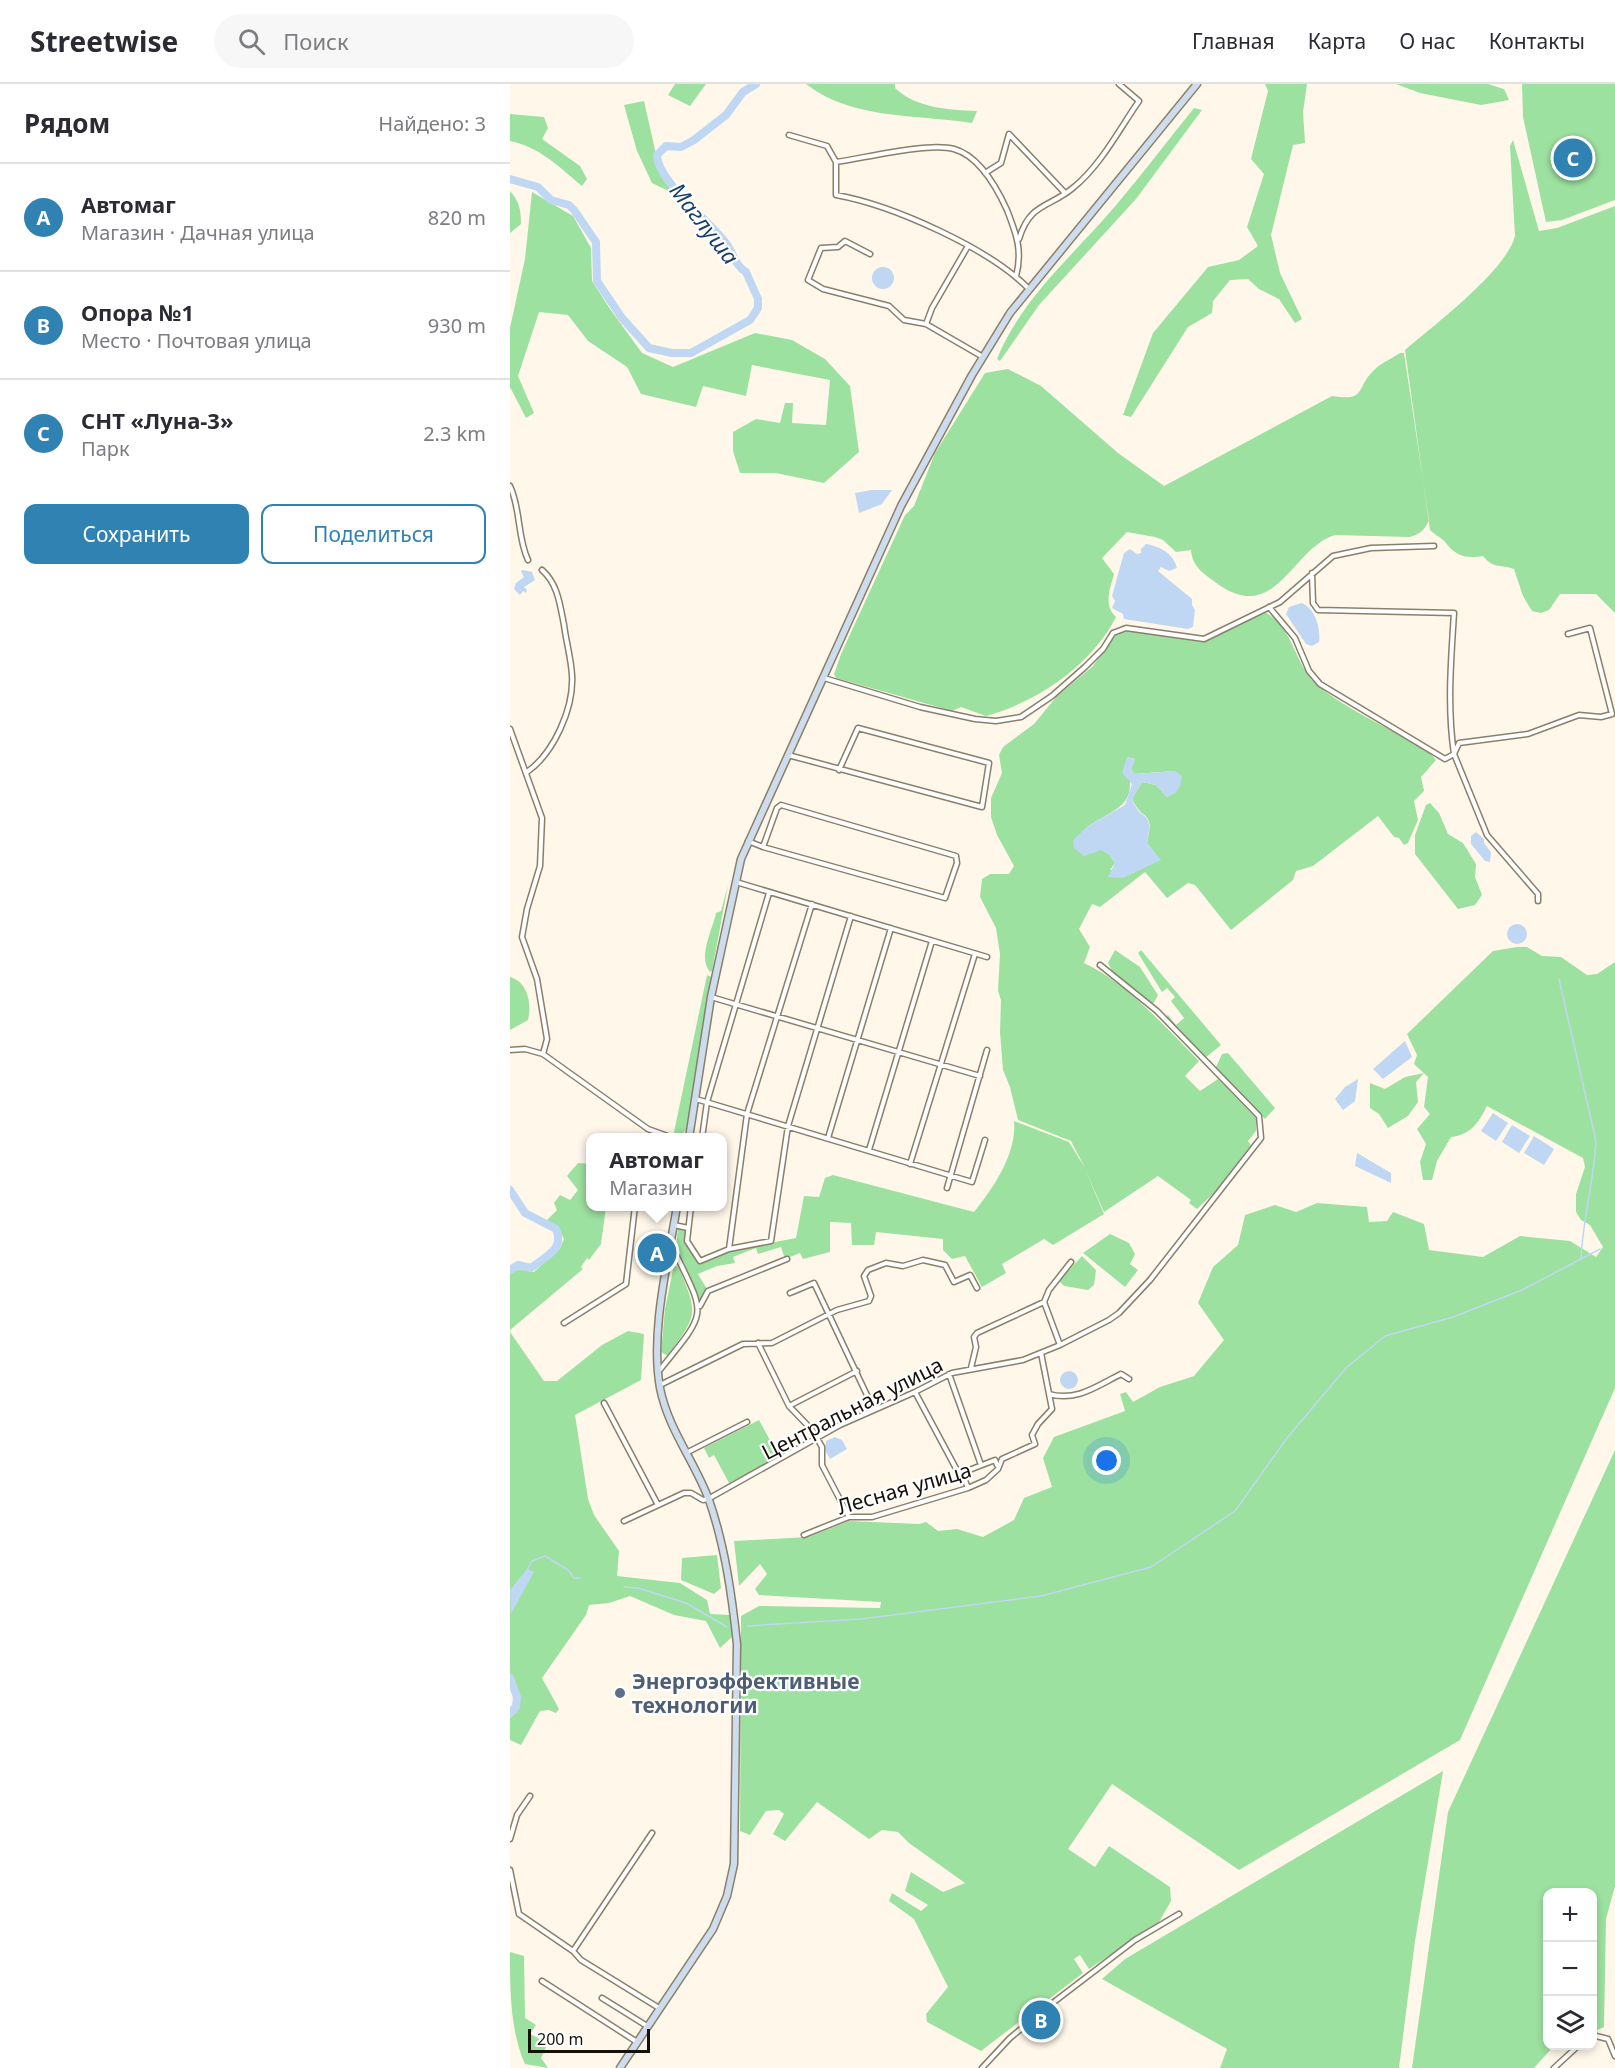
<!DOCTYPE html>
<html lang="ru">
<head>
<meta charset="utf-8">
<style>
  :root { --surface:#fff; --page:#f7f7f7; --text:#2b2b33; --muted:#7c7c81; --line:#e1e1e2; --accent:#2f82b2 }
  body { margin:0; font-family:"Noto Sans",sans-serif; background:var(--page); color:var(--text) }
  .controls { position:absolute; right:18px; bottom:18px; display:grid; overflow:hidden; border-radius:12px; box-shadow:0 3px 9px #0003 }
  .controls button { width:54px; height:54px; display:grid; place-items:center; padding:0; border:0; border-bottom:2px solid var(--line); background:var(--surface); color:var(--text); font:30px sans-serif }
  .scale { position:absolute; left:18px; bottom:15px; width:122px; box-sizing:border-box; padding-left:6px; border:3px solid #16110a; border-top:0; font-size:16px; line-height:21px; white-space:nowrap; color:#16110a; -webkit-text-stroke:4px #fff; paint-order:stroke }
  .you { position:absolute; left:597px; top:1377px; width:21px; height:21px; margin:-15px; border:4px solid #fff; border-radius:50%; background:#1a73e8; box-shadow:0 0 0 9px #1a73e833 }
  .badge { display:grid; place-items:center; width:39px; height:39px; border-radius:50%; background:var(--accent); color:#fff; font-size:20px; font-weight:700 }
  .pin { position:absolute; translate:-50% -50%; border:3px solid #fff; box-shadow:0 2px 6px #0006 }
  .popup { position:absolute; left:76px; top:1049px; width:141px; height:78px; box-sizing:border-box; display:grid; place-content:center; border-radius:12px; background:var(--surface); filter:drop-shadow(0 2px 4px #0005); font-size:20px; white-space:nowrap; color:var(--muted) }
  .popup b { font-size:22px; color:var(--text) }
  .popup::after { content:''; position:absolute; left:50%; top:100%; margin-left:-12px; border:12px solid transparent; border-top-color:var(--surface) }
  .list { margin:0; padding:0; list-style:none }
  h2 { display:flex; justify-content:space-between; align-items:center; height:78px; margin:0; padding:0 24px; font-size:26px }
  h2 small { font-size:20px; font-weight:400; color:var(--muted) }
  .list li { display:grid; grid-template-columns:39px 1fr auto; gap:18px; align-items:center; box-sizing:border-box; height:108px; padding:0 24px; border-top:2px solid var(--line) }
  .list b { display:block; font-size:22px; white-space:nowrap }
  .list p { margin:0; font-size:20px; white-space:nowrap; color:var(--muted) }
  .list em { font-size:20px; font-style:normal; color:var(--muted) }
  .actions { display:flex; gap:12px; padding:18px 24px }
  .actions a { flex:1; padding:14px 0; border:2px solid var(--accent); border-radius:12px; text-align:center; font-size:21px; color:var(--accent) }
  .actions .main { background:var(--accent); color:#fff }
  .icon { flex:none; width:33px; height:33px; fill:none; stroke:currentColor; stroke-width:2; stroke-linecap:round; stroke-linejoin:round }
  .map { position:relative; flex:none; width:1105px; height:1984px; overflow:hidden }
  header { display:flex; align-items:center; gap:36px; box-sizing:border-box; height:84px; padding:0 30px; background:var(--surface); border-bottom:2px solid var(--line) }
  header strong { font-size:28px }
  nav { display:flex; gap:33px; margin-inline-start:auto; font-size:21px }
  .search { width:420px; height:54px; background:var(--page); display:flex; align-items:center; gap:15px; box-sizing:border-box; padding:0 21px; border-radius:33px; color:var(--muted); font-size:22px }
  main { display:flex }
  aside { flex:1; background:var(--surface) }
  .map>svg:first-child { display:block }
  .green { fill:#9de1a0; fill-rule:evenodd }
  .water { fill:#bfd7f2 }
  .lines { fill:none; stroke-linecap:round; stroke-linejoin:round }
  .stream { stroke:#bfd7f2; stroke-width:1.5 }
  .river { stroke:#bfd7f2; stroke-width:8 }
  .street-casing { stroke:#8a7f6a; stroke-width:7 }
  .secondary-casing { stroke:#8a7f6a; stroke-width:9 }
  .street { stroke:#fff; stroke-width:4 }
  .secondary { stroke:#ceddee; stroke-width:6 }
  .service-dot { fill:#5c6f8a; stroke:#fff; stroke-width:2 }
  .labels { text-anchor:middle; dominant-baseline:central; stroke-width:4.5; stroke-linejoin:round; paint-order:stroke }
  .street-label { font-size:21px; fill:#16110a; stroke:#fff }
  .service-label { font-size:21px; font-weight:bold; fill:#4e5e75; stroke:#fff; text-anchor:start }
  .water-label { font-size:22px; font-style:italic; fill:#173f6a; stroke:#fff }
</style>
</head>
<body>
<header>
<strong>Streetwise</strong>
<div class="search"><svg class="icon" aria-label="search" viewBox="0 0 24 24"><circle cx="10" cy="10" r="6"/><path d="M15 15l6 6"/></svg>Поиск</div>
<nav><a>Главная</a><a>Карта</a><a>О нас</a><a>Контакты</a></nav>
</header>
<main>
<aside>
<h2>Рядом<small>Найдено: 3</small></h2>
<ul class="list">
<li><span class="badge">A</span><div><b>Автомаг</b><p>Магазин · Дачная улица</p></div><em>820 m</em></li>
<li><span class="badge">B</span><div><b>Опора №1</b><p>Место · Почтовая улица</p></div><em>930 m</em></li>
<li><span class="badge">C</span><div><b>СНТ «Луна-3»</b><p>Парк</p></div><em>2.3 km</em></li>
</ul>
<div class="actions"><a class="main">Сохранить</a><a>Поделиться</a></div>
</aside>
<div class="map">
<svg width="1105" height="1984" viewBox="0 0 1105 1984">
  <rect width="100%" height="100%" fill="#fff7ea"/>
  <!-- green -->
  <path class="green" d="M165,0H196L180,22L158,11Z
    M296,0H385V4C406,24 439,26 467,27L462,39C406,30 342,36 296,0Z
    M755,0H797L793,28L795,59L783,61L761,151L770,189L792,235L785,239L769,215L749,205L738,195L720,196L703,217L702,229L678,243L621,333L613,331L643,249L698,183L729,176L748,162L737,143L754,90L741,75L758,7Z
    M886,0H978L994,5L999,16L971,21L910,9Z
    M1012,0H1105V116L1052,136L1036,138L1013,33Z
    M134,17L150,88L177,116L142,99L127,67L114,21Z
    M684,24L692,26L626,115L529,221L490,277L487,275C512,213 565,170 607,120C633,89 658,56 684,24Z
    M0,30L34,33L38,44L32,55L70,82L77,95L72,102C49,83 30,63 0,57Z
    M1003,56L1029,147L1047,144L1105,122V529L1086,510H1050L1039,526L1031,529L1022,527L1013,512L1004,485C990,480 983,485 973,472C955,475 946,472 935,458C932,454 925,451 920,446L895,266C924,241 996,187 1005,152L1000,62Z
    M0,107C9,117 11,125 11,140L0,149Z
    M22,108L63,132L81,164L82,197L100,225L132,269L163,283L245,249L282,256L315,275L340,302L349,368L314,399L266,389H230L223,367V348L246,335L270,339L275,319H283L282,339L316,341L320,296L242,281L236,312L193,302L186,323L131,310L117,283L78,257L58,231L29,228L8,292L24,329L16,334L0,303V244L15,175Z
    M890,269H894L919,436C915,446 910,450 900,453L825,451C781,464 766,544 705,498C693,489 682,482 681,466L666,468L653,456L645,453L617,448L592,474L604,490C600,505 593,521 606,533C581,582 527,618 476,632L451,623L442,627L326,594L324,590L331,570L395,431L404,422L425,369L475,289L498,285L531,302L608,369L654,402L822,312C856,317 845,307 862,288C869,280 881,275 890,269Z
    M755,528C782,543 784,575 802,596C822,618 889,650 917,666L926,676L911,693L914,707L904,717L908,736L898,759L894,761L889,754L884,753L868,732L803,782L786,787L783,796L721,846L685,801L678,799L657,814L635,788L590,823L582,820L569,845L580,863L574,879C616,898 656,944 689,977L675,992L690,1007L708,995L746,1034V1047L738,1057L741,1061L705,1108L687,1125L679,1119L681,1116L648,1092L594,1128L575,1085L594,1130L543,1161L534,1155L492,1180L496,1189L472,1203L455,1172L442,1175L433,1166V1155L366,1148L364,1161H342L341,1139L320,1138V1168L293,1175L290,1169L275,1175L271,1163L248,1170L246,1164L223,1173L225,1179L207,1182L188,1190L197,1205L190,1216L166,1162L168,1144L175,1146L176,1159L190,1180L219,1167L286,1154L294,1112L309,1113L315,1094L323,1091L464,1128C484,1103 507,1069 504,1037L559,1058L575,1084L561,1057L508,1036L500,1003L493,986L490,948L491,916L488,907L490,870L486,844L470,813L472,795L480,790H499L504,782L487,751L481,733V714L492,689L489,671L493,663L524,640L547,612L582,583L605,552L617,547L692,558ZM617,673L625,675L621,685L624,690L665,687L657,713L646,701L632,698L622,715C633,739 645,725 637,759L650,776L600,786L605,779L600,771L592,766L578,742C616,719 626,721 617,673Z
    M920,719L929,729L938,750L953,759L961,772L966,780L965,793L972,811L965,821L948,825L905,770V751L916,721Z
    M218,801L202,887L200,888C187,873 203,845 206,829L211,827Z
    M1007,863H1017L1032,872L1051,873L1077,891L1087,890L1105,878V1304L950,1656L729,1786L602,1700L558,1765L585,1783L599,1762L660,1803L661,1817L649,1838L579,1885L570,1871L564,1875L573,1889L471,1967L417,1938L416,1930L438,1903L404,1835L379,1817L382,1809L411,1827L418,1821L395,1807L401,1788L433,1808L455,1799L399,1759L388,1748L372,1746L359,1755L307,1718L275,1757L263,1750L274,1730L269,1726L256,1727L240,1751L230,1747L231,1532L249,1522L370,1524L371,1518L249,1511L245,1505L257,1490L250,1480L229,1502L224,1457L299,1453L339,1437L409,1440L416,1438L428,1447L447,1445L473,1453L504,1436L514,1414L542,1403L533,1374L544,1353L615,1327L610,1310L616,1308L623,1318L650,1303L684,1292L714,1256L688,1219L703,1183L728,1161L735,1131L765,1121L786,1128L807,1119L857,1123L859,1138L877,1137L883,1128L914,1140L919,1166L973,1173L1010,1152L1060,1157L1086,1173L1093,1163L1080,1141L1071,1136L1066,1128V1110L1075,1083L1073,1074L977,1022C969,1038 961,1051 941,1053L927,1077L922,1096H913L910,1078L916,1060L907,1045L920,1030L914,1023L918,993L904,980L907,971L897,950L983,867Z
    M605,866L630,883L648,911L643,920L603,889L598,879Z
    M631,866L711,961L695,974L655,933L658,931L666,941L674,934L661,917L665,913L657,904L652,908L628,869Z
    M197,891L203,894L177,1044L172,1051L167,1052L164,1048Z
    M0,893C18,898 22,920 18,936L0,946Z
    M718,969L765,1024L755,1035L706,983L712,970Z
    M914,989L906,998L908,1018L898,1032L878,1044L869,1030L860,1024V999L875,1005L895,993Z
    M68,1079L81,1080V1122L96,1123L91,1160L79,1176L77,1174L71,1183L73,1185L0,1246V1189L6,1185L24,1188L50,1164L54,1155L48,1143L36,1137L47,1126L44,1119L50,1111L60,1116L68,1106L57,1092Z
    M600,1150L619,1159L625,1170L620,1180L628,1186L615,1203L573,1169Z
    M572,1172L586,1186L584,1201L578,1206L554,1202L549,1197Z
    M164,1181L169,1184C189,1232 187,1230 158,1272L151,1268L155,1225Z
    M118,1247L134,1250L131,1296L65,1331L78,1415L84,1431L109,1467L107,1492L170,1499L197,1516L200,1530L220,1531L222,1553L210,1564L196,1537L164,1531L120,1512L99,1519L79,1521L76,1531L32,1594L49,1625L46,1629L39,1626L30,1627L11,1661L0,1656V1634L7,1628L9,1613L0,1590V1248L34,1297H47L92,1261Z
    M249,1336L269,1373L219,1399L204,1371L199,1374L194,1364Z
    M1105,1366V1802L1096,1835L1094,1943L1083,1948L1082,1808H1038V1962H1044L1024,1984H902L938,1728Z
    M207,1471L211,1504L204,1510L171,1496L172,1474Z
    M933,1687L905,1857L889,1984H710L717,1965L592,1895L615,1875Z
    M0,1868L14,1872L15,1934L26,1941L20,1950L38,1959L31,1974L38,1984L15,1980C0,1947 0,1904 0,1868Z"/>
  <!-- water -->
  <path class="water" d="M362 194a11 11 0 1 1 22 0a11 11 0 1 1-22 0Z
    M362,406H382L372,420L349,429L345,409Z
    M636,460C651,463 663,469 667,484L659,487L651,483L648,487L682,515V521L685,526L683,543L678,545L614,535L613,530L602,524L605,517L602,512L614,469L620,465L627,470L631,469V465Z
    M13,486L22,488L25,496L14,503L17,506L16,509L13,507L10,511L4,505L6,499L14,493L11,487Z
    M791,519C805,523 811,545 809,558L802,562L796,560L776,530L779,523Z
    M617,673L625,675L621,685L624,690L665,687L672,692C670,704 669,709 657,713L646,701L632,698L622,716C633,740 644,725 637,759L651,776L613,794L598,793L605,779L600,771L592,766L574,772L564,764L563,756L578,742L615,721L622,700L612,689Z
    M966,748L974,755V759L981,768L980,778L975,777L961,760V752Z
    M997 850a10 10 0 1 1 20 0a10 10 0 1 1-20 0Z
    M895,957L902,973L873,995L863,985Z
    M848,995L845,1017L833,1026L825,1015L835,1003Z
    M983,1029L998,1039L986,1057L971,1047Z
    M1002,1041L1020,1052L1009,1069L992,1058Z
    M1024,1052L1044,1065L1034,1081L1014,1069Z
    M847,1069L881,1089V1099L845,1082Z
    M550 1296a9 9 0 1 1 18 0a9 9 0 1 1-18 0Z
    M325,1353L332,1356L337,1365L320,1375L315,1366L316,1357Z
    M17,1485L24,1488L1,1530L0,1506Z"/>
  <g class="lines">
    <!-- stream -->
    <path class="stream" d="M1049,895L1086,1057C1084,1096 1073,1134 1071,1174
      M17,1486L22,1477L35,1472L58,1486L64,1494H70
      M114,1503L128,1504L176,1519L217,1543
      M237,1542L351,1535L531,1512L641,1483L725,1427L777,1354L836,1284L875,1252L943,1233L1012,1206L1090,1165"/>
    <!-- river -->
    <path class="river" d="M0,95L28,103L41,116L59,121L64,126L86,158L87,197L112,234L139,264L162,269H181L240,236L248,224V215L236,188C226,182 224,172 218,162C202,138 148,99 147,71L156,62L171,63L184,56L216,31L233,8L246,0
      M0,1106L15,1129L46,1145C55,1165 36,1172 21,1184L8,1181L0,1186
      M0,1594L7,1613L6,1623L0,1629"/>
    <!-- street casing -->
    <g class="street-casing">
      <path id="street" d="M279,51L317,62L326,78V111C382,121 479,164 519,205
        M326,78C355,74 418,58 444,65C469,72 487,104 497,126C506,149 513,167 506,192
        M475,89L491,79L499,50L555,109
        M509,155C520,118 540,124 564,103C591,81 610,44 629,17L609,0
        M458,162L422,224L416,240L473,273
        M360,170L335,157L328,163L311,164L298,196L313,205L379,222L394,236L416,240
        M0,402C11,425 7,453 18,476
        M759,523L785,554L799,587L810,600L935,675L944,670C937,623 941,576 944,529L808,526L803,519L802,489
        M314,594L410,623L465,635L486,637L511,633L542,612L575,583L593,565L603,549L616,544L694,555L770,518L823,472L861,464L924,462
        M0,645L32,734L30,782L17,825L12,853L27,895L37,955L33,970
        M278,671L472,723L479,679L348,644L329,686
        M17,688C44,669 64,624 62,591C61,574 56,557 54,541C50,521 48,500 32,486
        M238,757L253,763L435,814L447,779L446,772L271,721L267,724L253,763
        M226,798L477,873
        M1028,817V810L977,751L944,670L949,659L1018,650L1069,631L1091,633L1102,630L1080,544L1058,550
        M201,913L470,992
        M0,966L15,965L33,970L138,1045L163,1054
        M186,1015L462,1098L475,1056
        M192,1054L197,1018L259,809
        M318,1054L381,844
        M359,1066L422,857
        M400,1080L465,870
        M437,1104L477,966
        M181,1122L177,1157L190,1177L219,1165L261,1157L278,1042L341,832
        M164,1141L178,1144
        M219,1165L237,1030L302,820
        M280,1209L304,1199L364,1326
        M534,1218L550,1261
        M190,1222L198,1207L277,1175
        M54,1239L116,1200L125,1122
        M248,1259L279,1322L303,1347L312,1363V1381L339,1433
        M461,1284L466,1263L464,1253L467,1249L534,1218L539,1206L561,1178
        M149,1287C200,1224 196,1234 162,1162
        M439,1290L471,1381
        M150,1301L233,1260L262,1259L327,1226L359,1217L361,1212L354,1192L358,1186L376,1179L393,1182L413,1176L435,1181L444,1198L460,1191L467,1204
        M405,1308L449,1390L485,1376L487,1381
        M539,1310C566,1318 587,1302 611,1290L619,1295
        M94,1319L148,1421
        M279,1322L347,1287
        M176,1369L237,1338
        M452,1389L458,1404
        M114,1437L174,1409H181L193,1416L198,1415L330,1341L405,1308L442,1289L513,1276L550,1261L599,1236L609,1229L640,1196L751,1054L749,1032L647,927L590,881
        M294,1451L339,1433H362L458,1404L476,1396L488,1385L492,1375L525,1360L522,1351L528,1340L542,1325L531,1269
        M0,1755L7,1731L20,1712
        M0,1786L9,1830L63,1867L71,1876L149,1924
        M63,1867L142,1749
        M32,1897L127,1958
        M92,1914L137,1942
        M1082,1951L1098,1955L1105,1972
        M472,1984L500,1954L540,1921L625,1856L669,1830
        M1044,1984L1068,1962"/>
    </g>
    <!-- secondary casing -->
    <g class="secondary-casing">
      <path id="secondary" d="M179,1054L201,913L231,775L391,422L462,291L500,229L687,0
        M110,1984L203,1845L217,1812L224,1780L227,1560C222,1512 215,1462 199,1416C185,1378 158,1345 150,1304C140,1248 158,1178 167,1122"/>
    </g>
    <!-- street -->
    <use href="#street" class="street"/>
    <!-- secondary -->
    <use href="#secondary" class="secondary"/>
  </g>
  <!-- markers -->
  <circle class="service-dot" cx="110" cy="1609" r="6"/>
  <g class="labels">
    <!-- street labels -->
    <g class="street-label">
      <text transform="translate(342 1324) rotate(-27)">Центральная улица</text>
      <text transform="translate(394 1404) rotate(-16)">Лесная улица</text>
    </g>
    <!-- service labels -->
    <g class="service-label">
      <text x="122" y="1597">Энергоэффективные<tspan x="122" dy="24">технологии</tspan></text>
    </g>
    <!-- water labels -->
    <g class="water-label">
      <text transform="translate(195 139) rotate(52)">Маглуша</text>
    </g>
  </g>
</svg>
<div class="controls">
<button>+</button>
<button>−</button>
<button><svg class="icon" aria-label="layers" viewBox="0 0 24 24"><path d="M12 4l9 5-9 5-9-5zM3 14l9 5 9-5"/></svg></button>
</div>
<div class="scale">200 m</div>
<div class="you"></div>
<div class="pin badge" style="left:147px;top:1169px">A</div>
<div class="popup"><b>Автомаг</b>Магазин</div>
<div class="pin badge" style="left:531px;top:1936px">B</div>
<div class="pin badge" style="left:1063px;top:74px">C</div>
</div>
</main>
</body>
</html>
